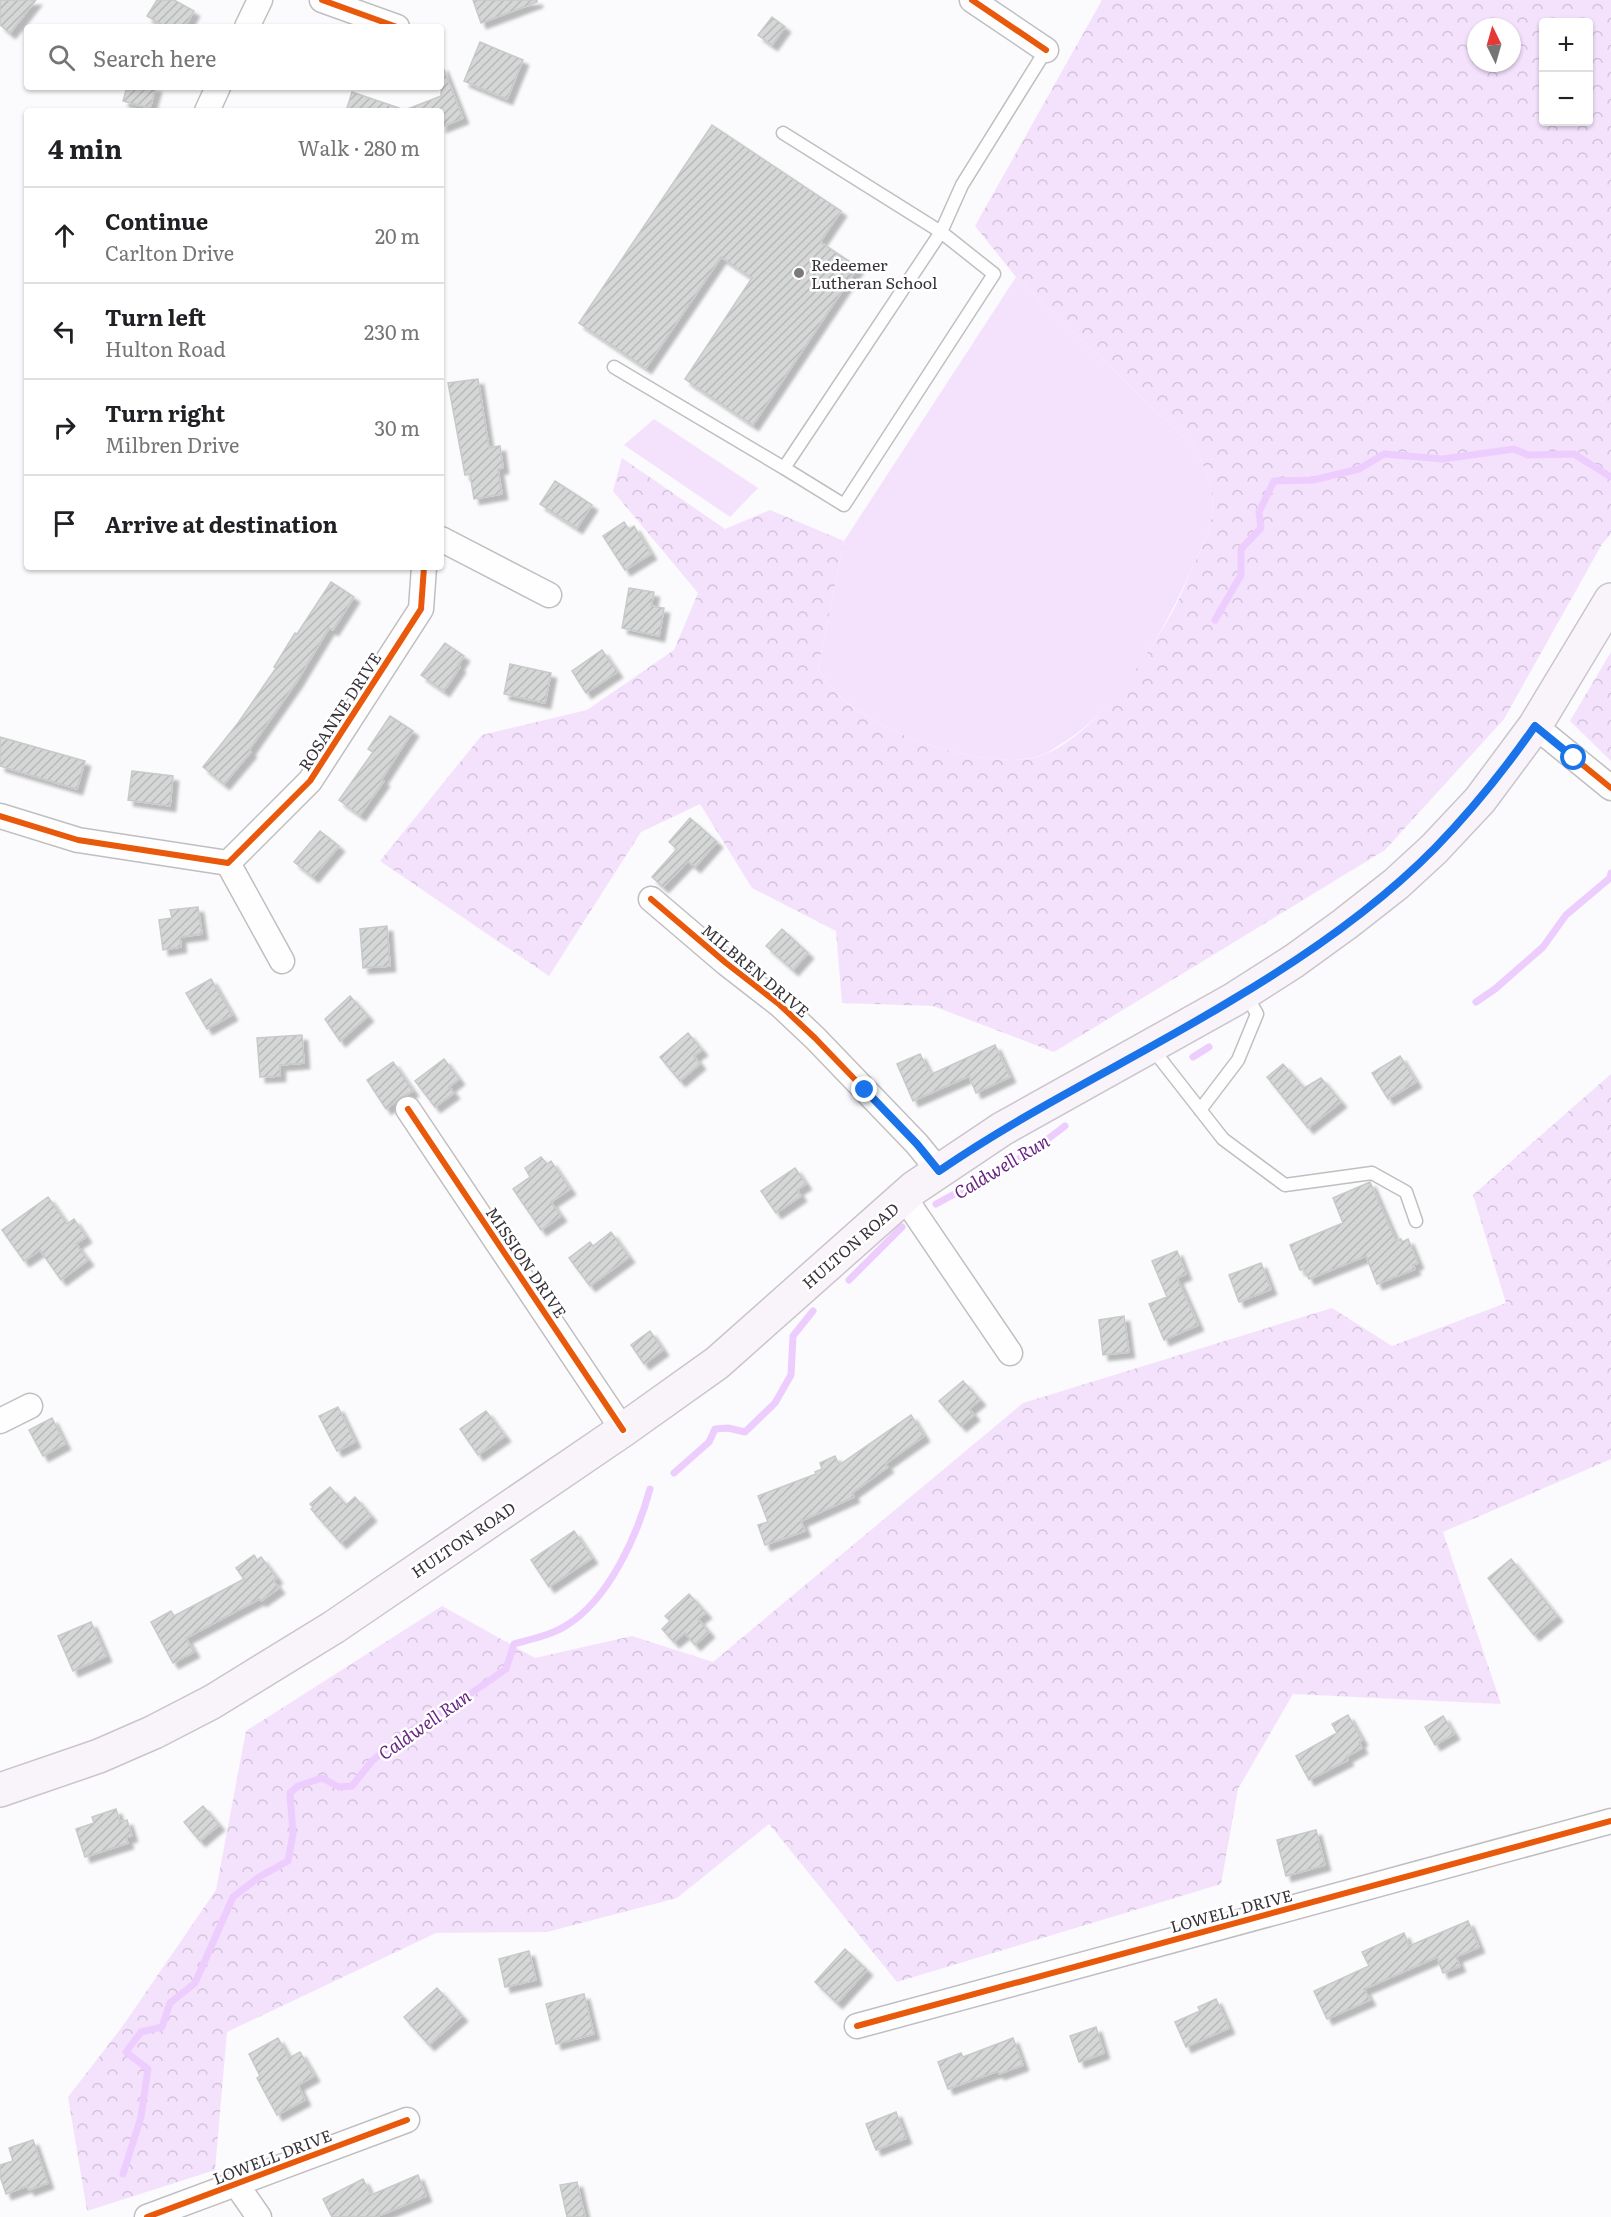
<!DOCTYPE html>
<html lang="en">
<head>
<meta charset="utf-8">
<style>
  :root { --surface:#fff; --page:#f6f6f6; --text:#202124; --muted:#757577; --line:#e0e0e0 }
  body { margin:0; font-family:Literata,serif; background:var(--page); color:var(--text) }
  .controls { position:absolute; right:18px; top:18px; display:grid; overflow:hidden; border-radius:6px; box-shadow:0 2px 4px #0004 }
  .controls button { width:54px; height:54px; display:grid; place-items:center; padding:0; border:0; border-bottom:2px solid var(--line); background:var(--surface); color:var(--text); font:30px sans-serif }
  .compass { position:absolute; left:1467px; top:18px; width:54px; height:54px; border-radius:50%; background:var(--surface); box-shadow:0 2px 4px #0004; rotate:355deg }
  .stop { position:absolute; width:18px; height:18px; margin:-14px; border:4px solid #1a73e8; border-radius:50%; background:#fff }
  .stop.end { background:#1a73e8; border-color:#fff; box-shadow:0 2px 6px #0008 }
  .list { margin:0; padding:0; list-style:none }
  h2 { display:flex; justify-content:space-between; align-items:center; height:78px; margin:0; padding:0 24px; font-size:26px }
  h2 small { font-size:20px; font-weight:400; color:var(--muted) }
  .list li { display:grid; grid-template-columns:39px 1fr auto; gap:18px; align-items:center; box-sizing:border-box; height:96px; padding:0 24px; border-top:2px solid var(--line) }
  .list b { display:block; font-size:22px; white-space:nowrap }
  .list p { margin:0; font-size:20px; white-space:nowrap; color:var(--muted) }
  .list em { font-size:20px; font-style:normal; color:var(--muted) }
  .icon { flex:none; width:33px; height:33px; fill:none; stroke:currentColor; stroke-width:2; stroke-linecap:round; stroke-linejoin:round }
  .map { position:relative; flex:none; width:1611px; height:2217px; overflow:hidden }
  .search { position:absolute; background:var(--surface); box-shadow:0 2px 4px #0004; left:24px; top:24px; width:420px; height:66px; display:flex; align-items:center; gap:15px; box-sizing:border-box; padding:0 21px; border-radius:6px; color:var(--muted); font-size:22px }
  .panel { position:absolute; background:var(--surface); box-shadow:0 2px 4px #0004; left:24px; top:108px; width:420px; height:462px; border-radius:6px }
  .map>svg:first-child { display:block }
  .green { fill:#f4e2fd }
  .forest { fill:url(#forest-crowns); fill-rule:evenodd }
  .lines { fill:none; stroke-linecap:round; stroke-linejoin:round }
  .stream { stroke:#edcdfd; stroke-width:7 }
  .building { fill:url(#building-hatch); stroke:#c7cac9; stroke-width:1.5; filter:url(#shadow) }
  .service-casing { stroke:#c0bec1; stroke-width:15 }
  .minor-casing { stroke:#c0bec1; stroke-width:27 }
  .primary-casing { stroke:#cbc4ce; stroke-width:36 }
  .service { stroke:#fefeff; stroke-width:12 }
  .minor { stroke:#fefeff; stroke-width:24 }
  .primary { stroke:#f8f4f9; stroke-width:33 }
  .cycleway-casing { stroke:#fff; stroke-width:10 }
  .cycleway { stroke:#e8590c; stroke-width:6 }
  .route { stroke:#1a73e8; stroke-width:8 }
  .poi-dot { fill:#7c787d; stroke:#fff; stroke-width:2 }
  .labels { text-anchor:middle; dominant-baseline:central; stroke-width:5; stroke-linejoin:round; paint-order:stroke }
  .poi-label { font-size:16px; fill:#373239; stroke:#fff; text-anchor:start }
  .street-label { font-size:16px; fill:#373239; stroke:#fff }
  .water-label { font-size:18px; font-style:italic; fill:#692584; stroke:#fff }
</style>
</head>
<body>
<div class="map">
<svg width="1611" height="2217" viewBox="0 0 1611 2217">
  <defs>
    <pattern id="forest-crowns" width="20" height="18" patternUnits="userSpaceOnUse" patternTransform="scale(1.5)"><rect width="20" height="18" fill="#f4e2fd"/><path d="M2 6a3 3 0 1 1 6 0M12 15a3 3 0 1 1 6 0" fill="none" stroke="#d2c2da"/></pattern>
    <pattern id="building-hatch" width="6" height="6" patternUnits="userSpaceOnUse" patternTransform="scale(1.5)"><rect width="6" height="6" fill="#d4d7d6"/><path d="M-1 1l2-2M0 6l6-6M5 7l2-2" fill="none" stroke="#b7b9b8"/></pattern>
    <filter id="shadow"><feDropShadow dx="5.5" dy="5.5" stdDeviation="1.5" flood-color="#0004"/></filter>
  </defs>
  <rect width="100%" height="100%" fill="#fbfafc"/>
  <!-- green -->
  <path class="green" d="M1016,277L1195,448C1209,476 1217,494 1210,526C1207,539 1199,552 1194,564C1165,630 1122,709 1058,746C1053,749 1048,753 1042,755C1006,769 935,750 902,734C868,718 837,702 818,668L844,541Z
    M654,419L758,488L730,517L624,445Z"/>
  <!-- forest -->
  <path class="forest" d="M1102,0H1611V534L1602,544L1504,719L1385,850L1054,1052L933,1006L842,1003L836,931L752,888L700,804L641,832L549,976L380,861L482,735L587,710L674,650L698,593L613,491L622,458L725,529L770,510L844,541L818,668C837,702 868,718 902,734C935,750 1006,769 1043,755C1094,737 1151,653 1176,605C1183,592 1188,577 1194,564C1199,552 1207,539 1210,526C1217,494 1209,476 1195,448L1016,277L975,226ZM1544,22H1588V122H1544ZM1476,27H1512V63H1476Z
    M1611,652V761L1570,721Z
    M1611,1074V1459L1443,1532L1501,1704L1293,1694L1238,1789L1221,1884L897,1982L769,1824L677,1898L547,1932L436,1933L227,2032L215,2170L87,2211L68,2097L122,2027L216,1890L246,1731L442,1606L535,1658L632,1636L713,1662L1023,1403L1332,1308L1392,1346L1506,1303L1473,1195Z"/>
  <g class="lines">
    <!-- stream -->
    <path class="stream" d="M1215,620L1241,575V549L1261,528L1259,512L1274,481L1313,480L1359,469L1384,454L1443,459L1514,449L1528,455L1574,454L1611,477
      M1476,1002L1495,989L1543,947L1566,915L1610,878L1611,873
      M1193,1057L1209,1047
      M936,1204L1028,1154L1065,1126
      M849,1280L902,1227
      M674,1473L709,1442L715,1429L728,1428L745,1432L775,1403L791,1375L793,1336L813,1311
      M123,2174L141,2117L148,2069L126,2052L141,2032L162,2027L170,2003L195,1983L233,1897L259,1877L288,1861L293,1834L290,1793L298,1786L322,1778L339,1787L352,1786L372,1761L405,1734L460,1701L506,1669L514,1644C531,1639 552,1635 567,1625C609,1599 637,1536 650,1489"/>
  </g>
  <!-- building -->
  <path class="building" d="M0,0H36L10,33L0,25Z
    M157,0H174L194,11L185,27H166L147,16Z
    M473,0H537V2L481,23Z
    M772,17L785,27L772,45L758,35Z
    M480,42L523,60L507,99L464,81Z
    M442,65L463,118L441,127V111L405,110L441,96Z
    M127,87H156L150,108L123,101Z
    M352,92L399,108L398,111H346Z
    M712,125L841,211L820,242L858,267L753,425L685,379L752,278L721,257L646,368L579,323Z
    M478,379L489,448L500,446L503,468L498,469L502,494L474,499L470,474L465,475L448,383Z
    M555,481L592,505L577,528L540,504Z
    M624,522L629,530L634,526L651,554L625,570L603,536Z
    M331,582L354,597L333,630L329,628L297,681L249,750L251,752L224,784L203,767L238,723L276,668L274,667L295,633L297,634Z
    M629,588L654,592L651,606L664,608L659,636L622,628Z
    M445,643L464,656L458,665L460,667L444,691L421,675Z
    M602,650L617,672L586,693L572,671Z
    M510,664L551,673L545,703L504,694Z
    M390,716L413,731L381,780L384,781L360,815L339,800L373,752L368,749Z
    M0,737L85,761L77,789L0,766Z
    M132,771L173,776L170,806L128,800Z
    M690,818L717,842L695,867L688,861L663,887L652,877L677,849L669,842Z
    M320,831L339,846L313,877L294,862Z
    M198,907L202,934L180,937L181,947L163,950L159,920L172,918L170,910Z
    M387,926L390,966L363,968L360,929Z
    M782,929L808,953L793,970L766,946Z
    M211,979L232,1015L207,1029L186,993Z
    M350,996L368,1016L340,1041L325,1019Z
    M688,1033L702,1050L694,1056L700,1064L680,1081L660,1057Z
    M302,1035L304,1063L280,1065V1076L260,1077L257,1038Z
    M995,1045L1010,1077L976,1093L969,1076L913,1101L897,1064L920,1054L928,1070L930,1069L932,1074Z
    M1400,1056L1416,1082L1388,1099L1372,1073Z
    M444,1059L459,1079L449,1087L454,1093L435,1107L415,1081Z
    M393,1062L413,1091L400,1098L386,1109L367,1080Z
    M1283,1064L1304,1088L1321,1078L1341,1102L1308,1128L1267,1077Z
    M541,1157L547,1164L551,1161L570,1189L551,1202L561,1216L541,1230L513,1189L530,1177L525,1168Z
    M795,1168L806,1184L797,1190L801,1196L776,1213L761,1191Z
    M1370,1182L1396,1241L1401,1239L1402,1242L1408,1239L1418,1263L1413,1265L1415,1269L1377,1284L1366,1256L1309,1279L1304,1269L1300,1270L1290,1245L1343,1223L1333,1198Z
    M48,1197L67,1224L74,1219L86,1237L76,1244L88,1260L61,1280L40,1250L24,1261L2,1230Z
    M611,1232L629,1257L590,1286L569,1258L590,1242L593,1246Z
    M1177,1251L1186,1274L1177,1278L1198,1325L1164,1340L1149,1304L1167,1297L1152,1261Z
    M1261,1263L1271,1289L1239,1302L1229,1275Z
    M1124,1316L1129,1352L1103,1355L1099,1320Z
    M650,1331L663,1350L644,1364L631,1345Z
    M963,1381L980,1400L969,1409L974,1415L961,1426L939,1401Z
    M338,1407L355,1442L337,1451L319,1416Z
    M486,1411L505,1436L478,1455L460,1429Z
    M911,1415L924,1436L885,1464L888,1467L852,1493L854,1497L801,1521L805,1531L765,1545L758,1525L768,1522L758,1496L816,1474L815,1472L822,1469L820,1463L835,1456L839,1465Z
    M52,1418L65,1444L43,1456L29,1430Z
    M330,1487L346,1505L355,1497L371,1516L341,1543L311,1509L313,1507L310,1504Z
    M574,1531L592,1558L549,1587L531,1560Z
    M254,1555L257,1560L261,1557L277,1578L273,1580L279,1588L261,1601L259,1599L186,1638L194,1652L173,1663L151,1622L171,1611L174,1616L244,1579L236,1568Z
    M1511,1559L1557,1616L1534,1635L1488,1578Z
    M689,1594L706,1613L698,1619L709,1632L695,1645L685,1633L674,1642L662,1629L670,1621L665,1616Z
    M91,1622L106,1656L73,1671L58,1636Z
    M1348,1715L1362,1740L1359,1742L1362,1748L1346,1757L1348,1760L1309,1780L1296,1756L1337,1733L1332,1724Z
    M1443,1716L1454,1734L1435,1745L1425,1727Z
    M203,1806L219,1825L200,1841L184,1822Z
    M116,1809L120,1822L127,1820L132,1836L126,1838L128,1843L85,1857L76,1829L94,1823L92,1817Z
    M1316,1830L1325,1865L1286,1876L1277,1840Z
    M1468,1921L1479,1947L1456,1957L1460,1966L1443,1973L1437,1957L1364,1989L1370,2000L1327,2019L1314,1991L1369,1966L1362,1952L1404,1933L1409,1946Z
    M845,1949L867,1970L837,2003L815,1982Z
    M529,1951L536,1980L505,1987L499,1959Z
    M437,1988L462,2016L429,2045L404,2017Z
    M584,1994L594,2034L556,2044L546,2004Z
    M1216,1999L1229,2028L1186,2047L1175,2022L1200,2011L1198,2007Z
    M1096,2027L1104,2053L1079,2062L1070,2036Z
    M278,2038L289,2058L300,2052L314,2076L298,2085L305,2100L277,2115L257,2078L260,2076L249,2054Z
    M1013,2038L1023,2065L999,2074L998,2071L948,2089L938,2062L961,2053L963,2057Z
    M896,2112L906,2138L876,2150L866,2124Z
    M33,2140L48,2183L29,2190L27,2186L6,2194L0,2176V2165L13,2161L9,2148Z
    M418,2175L426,2196L376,2217H332L323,2199L363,2179L371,2195Z
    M577,2182L585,2217H567L560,2185Z"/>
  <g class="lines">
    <!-- service casing -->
    <g class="service-casing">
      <path id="service" d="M783,133L941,232L994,274L844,505L784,468L941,232L962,185L1046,50
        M614,367L784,468
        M1151,1047L1223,1139L1285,1185L1372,1173L1406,1192L1416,1221
        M1200,1110L1238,1060L1257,1014L1245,993"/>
    </g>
    <!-- minor casing -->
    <g class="minor-casing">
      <path id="minor" d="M322,0L397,27
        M972,0L1046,50
        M247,27L260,0
        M207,111L218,87
        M441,539L549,595
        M1535,726L1611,788
        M0,816L78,840L228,863L310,781L421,609L424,567
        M228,863L282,961
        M651,899L726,963L780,1005L815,1038L917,1144L939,1171
        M408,1109L623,1430
        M904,1197L1010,1353
        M0,1421L30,1406
        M857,2026L1611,1821
        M236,2184L259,2217
        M147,2217L407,2120"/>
    </g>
    <!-- primary casing -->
    <g class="primary-casing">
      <path id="primary" d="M0,1790L99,1756L154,1732L212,1702L334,1627L623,1430L717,1363L914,1188L1002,1129L1233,1000L1294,961L1345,924L1396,884L1434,849L1480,800L1535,726L1611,600"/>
    </g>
    <!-- service -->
    <use href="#service" class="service"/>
    <!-- minor -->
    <use href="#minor" class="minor"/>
    <!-- primary -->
    <use href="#primary" class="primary"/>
    <!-- cycleway casing -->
    <g class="cycleway-casing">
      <path id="cycleway" d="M322,0L397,27
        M972,0L1046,50
        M1535,726L1611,788
        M0,816L78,840L228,863L310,781L421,609L424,567
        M651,899L726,963L780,1005L815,1038L917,1144L939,1171
        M408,1109L623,1430
        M857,2026L1611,1821
        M147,2217L407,2120"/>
    </g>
    <!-- cycleway -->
    <use href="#cycleway" class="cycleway"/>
  </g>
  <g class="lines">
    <!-- route -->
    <path class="route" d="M865,1090L917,1144L939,1171C1032,1107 1135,1059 1232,1000C1303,958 1377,907 1435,848C1472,810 1505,769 1535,726L1574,758"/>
  </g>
  <!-- markers -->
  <circle class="poi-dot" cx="799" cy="273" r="6"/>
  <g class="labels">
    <!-- poi labels -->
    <g class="poi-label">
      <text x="811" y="264">Redeemer<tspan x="811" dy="18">Lutheran School</tspan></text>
    </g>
    <!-- street labels -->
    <g class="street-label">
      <text transform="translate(339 711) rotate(-57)">ROSANNE DRIVE</text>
      <text transform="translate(756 970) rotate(40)">MILBREN DRIVE</text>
      <text transform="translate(850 1245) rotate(-41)">HULTON ROAD</text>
      <text transform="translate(527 1262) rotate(56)">MISSION DRIVE</text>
      <text transform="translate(463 1539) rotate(-34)">HULTON ROAD</text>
      <text transform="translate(1231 1910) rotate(-15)">LOWELL DRIVE</text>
      <text transform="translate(272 2156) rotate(-21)">LOWELL DRIVE</text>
    </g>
    <!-- water labels -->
    <g class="water-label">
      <text transform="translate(1001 1166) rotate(-31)">Caldwell Run</text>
      <text transform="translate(424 1724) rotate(-35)">Caldwell Run</text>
    </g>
  </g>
</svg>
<div class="controls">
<button>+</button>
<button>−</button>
</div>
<svg class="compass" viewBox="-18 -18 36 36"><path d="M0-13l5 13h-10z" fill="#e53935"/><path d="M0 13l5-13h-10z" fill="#757577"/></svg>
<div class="stop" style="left:1574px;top:758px"></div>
<div class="stop end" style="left:865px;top:1090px"></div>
<div class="search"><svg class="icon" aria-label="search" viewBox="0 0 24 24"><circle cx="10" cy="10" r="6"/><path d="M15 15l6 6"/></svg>Search here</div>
<section class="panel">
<h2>4 min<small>Walk · 280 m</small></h2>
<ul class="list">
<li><svg class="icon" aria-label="ahead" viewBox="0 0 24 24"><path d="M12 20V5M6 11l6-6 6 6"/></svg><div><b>Continue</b><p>Carlton Drive</p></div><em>20 m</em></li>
<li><svg class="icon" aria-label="left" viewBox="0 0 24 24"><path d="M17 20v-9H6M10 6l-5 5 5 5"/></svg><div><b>Turn left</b><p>Hulton Road</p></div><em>230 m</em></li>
<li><svg class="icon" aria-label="right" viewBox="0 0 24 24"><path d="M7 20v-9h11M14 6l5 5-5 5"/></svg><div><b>Turn right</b><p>Milbren Drive</p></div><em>30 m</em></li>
<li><svg class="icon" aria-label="arrive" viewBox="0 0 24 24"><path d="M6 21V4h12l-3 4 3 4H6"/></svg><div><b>Arrive at destination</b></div></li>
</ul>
</section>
</div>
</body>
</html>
